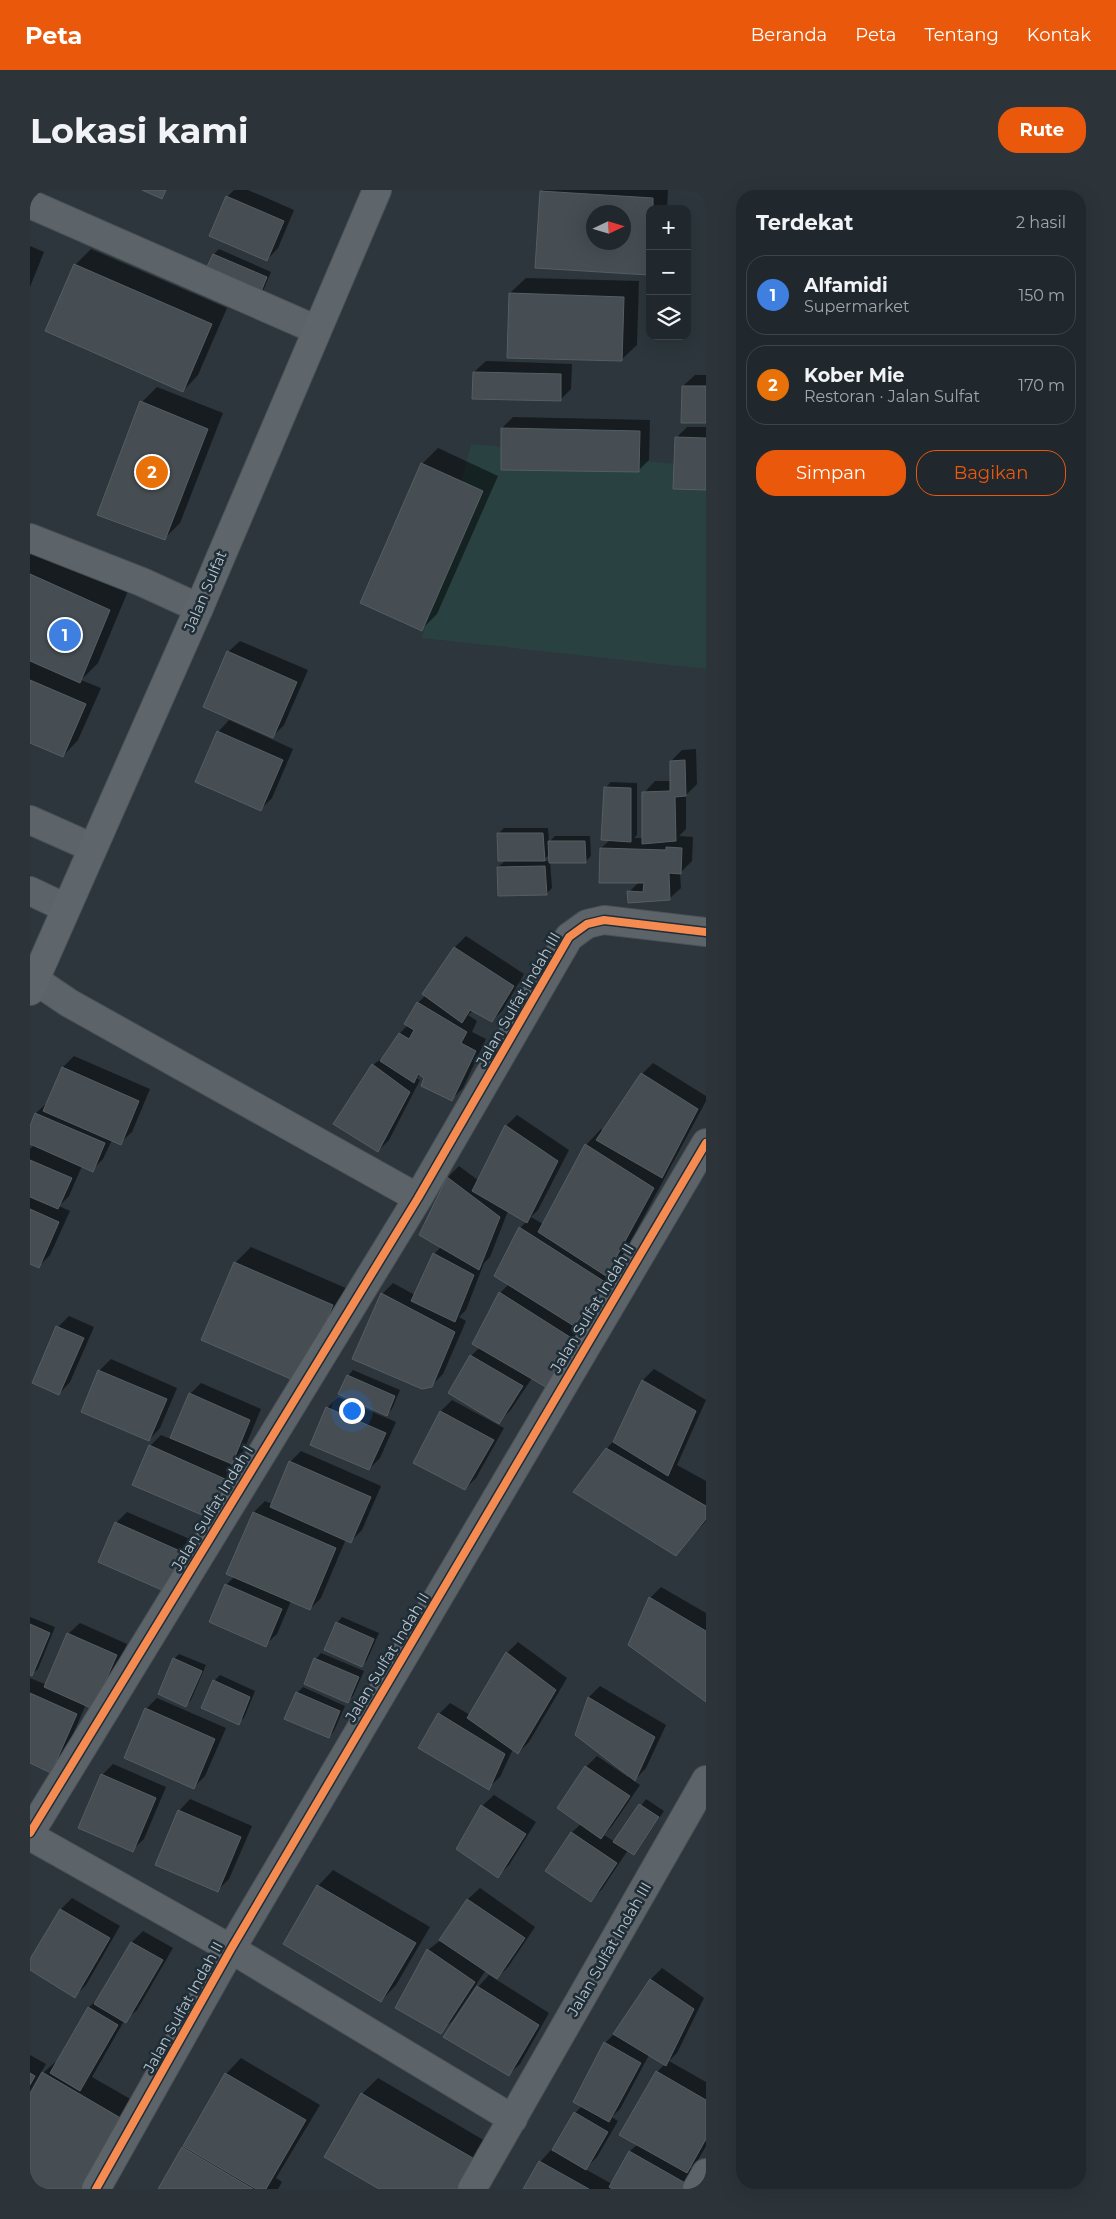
<!DOCTYPE html>
<html lang="id">
<head>
<meta charset="utf-8">
<style>
  :root { --surface:#21282d; --page:#2d3439; --text:#f1f3f6; --muted:#a2a6aa; --line:#3e4449; --accent:#ea580c }
  body { margin:0; font-family:Montserrat,sans-serif; background:var(--page); color:var(--text) }
  .controls { position:absolute; right:15px; top:15px; display:grid; overflow:hidden; border-radius:10px; box-shadow:0 5px 20px #0002 }
  .controls button { width:45px; height:45px; display:grid; place-items:center; padding:0; border:0; border-bottom:1px solid var(--line); background:var(--surface); color:var(--text); font:25px sans-serif }
  .compass { position:absolute; left:556px; top:15px; width:45px; height:45px; border-radius:50%; background:var(--surface); box-shadow:0 5px 20px #0002; rotate:86deg }
  .you { position:absolute; left:321px; top:1220px; width:18px; height:18px; margin:-12px; border:4px solid #fff; border-radius:50%; background:#1a73e8; box-shadow:0 0 0 8px #1a73e833 }
  .badge { display:grid; place-items:center; width:32px; height:32px; border-radius:50%; background:var(--accent); color:#fff; font-size:16px; font-weight:700 }
  .pin { position:absolute; translate:-50% -50%; border:2px solid #fff; box-shadow:0 1px 5px #0006 }
  .list { margin:0; padding:0; list-style:none }
  h2 { display:flex; justify-content:space-between; align-items:center; height:65px; margin:0; padding:0 20px; font-size:21px }
  h2 small { font-size:16px; font-weight:400; color:var(--muted) }
  .list li { display:grid; grid-template-columns:32px 1fr auto; gap:15px; align-items:center; box-sizing:border-box; height:80px; margin:0 10px 10px; padding:0 10px; border:1px solid var(--line); border-radius:20px }
  .list b { display:block; font-size:19px; white-space:nowrap }
  .list p { margin:0; font-size:16px; white-space:nowrap; color:var(--muted) }
  .list em { font-size:16px; font-style:normal; color:var(--muted) }
  .actions { display:flex; gap:10px; padding:15px 20px }
  .actions a { flex:1; padding:11px 0; border:1px solid var(--accent); border-radius:20px; text-align:center; font-size:18px; color:var(--accent) }
  .actions .main { background:var(--accent); color:#fff }
  .icon { flex:none; width:28px; height:28px; fill:none; stroke:currentColor; stroke-width:2; stroke-linecap:round; stroke-linejoin:round }
  .map { position:relative; flex:none; width:676px; height:1999px; overflow:hidden; border-radius:20px }
  header { display:flex; align-items:center; gap:30px; box-sizing:border-box; height:70px; padding:0 25px; background:var(--accent); color:#fff }
  header strong { font-size:24px }
  nav { display:flex; gap:28px; margin-inline-start:auto; font-size:18px }
  .intro { display:flex; align-items:center; justify-content:space-between; box-sizing:border-box; height:120px; padding:0 30px }
  h1 { margin:0; font-size:35px }
  .button { padding:12px 22px; border-radius:20px; background:var(--accent); color:#fff; font-size:18px; font-weight:700 }
  main { display:flex; gap:30px; padding:0 30px }
  aside { flex:1; background:var(--surface); border-radius:20px; box-shadow:0 5px 20px #0002 }
  .map>svg:first-child { display:block }
  .green { fill:#294140 }
  .shadow { fill:#0007; fill-rule:evenodd }
  .building { fill:#464e53; stroke:#555e63; fill-rule:evenodd }
  .lines { fill:none; stroke-linecap:round; stroke-linejoin:round }
  .minor-casing { stroke:#4b5256; stroke-width:30 }
  .primary-casing { stroke:#4a5358; stroke-width:30 }
  .minor { stroke:#5d6469; stroke-width:28 }
  .primary { stroke:#5f666b; stroke-width:28 }
  .cycleway-casing { stroke:#1f2d37; stroke-width:11 }
  .cycleway { stroke:#f68b52; stroke-width:8 }
  .labels { text-anchor:middle; dominant-baseline:central; stroke-width:5; stroke-linejoin:round; paint-order:stroke }
  .street-label { font-size:15px; fill:#b8c3cb; stroke:#1f2d37 }
</style>
</head>
<body>
<header>
<strong>Peta</strong>
<nav><a>Beranda</a><a>Peta</a><a>Tentang</a><a>Kontak</a></nav>
</header>
<div class="intro"><h1>Lokasi kami</h1><a class="button">Rute</a></div>
<main>
<div class="map">
<svg width="676" height="1999" viewBox="0 0 676 1999">
  <rect width="100%" height="100%" fill="#2c363c"/>
  <!-- green -->
  <path class="green" d="M441,254L676,277V479L392,448Z"/>
  <!-- shadow -->
  <path class="shadow" d="M204,0H218L264,20L248,58L237,70L197,7Z
    M513,0H638L637,19H620V82L618,84L506,77ZM564,22H594V52H564Z
    M0,56L14,62L0,97Z
    M61,59L197,118L168,185L153,201L45,75Z
    M189,59L241,82L233,101L175,84L184,64Z
    M496,88L609,91L607,155L591,170L480,103Z
    M456,171L542,174L541,199L530,210L444,182Z
    M665,185H676V232L653,196Z
    M127,197L193,223L150,333L135,348L112,212Z
    M483,227L620,230L619,270L608,281L472,238Z
    M657,237H676V299L646,248Z
    M408,258L468,286L407,424L392,439V274Z
    M0,358L98,401L68,473L51,490L71,498L48,550L33,566L0,552Z
    M210,451L278,480L254,535L243,546L198,462Z
    M199,530L263,559L242,608L231,619L188,542Z
    M666,559L667,594L656,605V639L649,646L663,647L662,671L650,683L651,698L639,709L599,702L609,692L571,658L580,650L575,598L581,592L607,593V645L604,648H614V603L625,591H641V571L652,560Z
    M474,638H518L519,652L525,646H560L561,666L556,671H520L522,698L516,704L468,677L476,670L468,644ZM520,664V671H512Z
    M436,746L494,784L473,820L462,831L443,820L438,825L447,831L442,842L456,849L433,898L421,910L391,884L387,888L390,890L359,950L348,961L343,875L356,865L370,843L378,835L388,813L396,805L394,803L425,757Z
    M44,866L120,899L102,942L90,953L82,950L73,969L62,980L52,976L39,1006L29,1016L40,1021L20,1065L8,1077L0,1073V959L4,955L0,953V939L6,923L18,912L33,877Z
    M623,873L676,906V911L591,1069L581,1078L585,1080L555,1123L546,1133L554,1138L530,1187L502,1188L480,1221L468,1232L441,1166L450,1157L470,1103L479,1094L490,1038L497,1031L478,1021L460,1067L454,1073L436,1120L429,1127L436,1131L413,1184L401,1196L352,1104L363,1093L385,1105L404,1064L411,1057L391,1045L418,987L429,976L449,991L476,936L487,925L539,960L508,1020L501,1027L513,1034L556,955L571,939L573,941L612,884Z
    M221,1057L318,1099L269,1192L205,1073Z
    M39,1126L64,1137L40,1192L29,1204L28,1137Z
    M81,1169L147,1198L130,1238L119,1250L69,1181Z
    M624,1179L676,1210L647,1275L676,1291V1331L646,1364L577,1258L586,1249L613,1190Z
    M323,1180L370,1200L362,1219L357,1224L318,1186Z
    M171,1193L231,1219L213,1262L200,1275L205,1277L189,1315L178,1326L120,1256L131,1245L141,1249L160,1204Z
    M308,1207L366,1232L350,1268L339,1279L297,1218Z
    M422,1210L474,1238L446,1288L435,1299L411,1221Z
    M271,1261L351,1296L332,1340L321,1351L316,1349L291,1408L280,1419L261,1411L247,1444L235,1455L196,1395L205,1386L198,1383L224,1322L235,1311L242,1314L260,1272Z
    M97,1322L169,1353L152,1392L86,1333Z
    M631,1397L676,1423V1510L620,1408Z
    M0,1427L25,1437L8,1479L2,1484L0,1483Z
    M312,1427L349,1443L337,1470L332,1476L307,1433Z
    M50,1433L97,1454L74,1506L56,1514L32,1570L21,1581L0,1572V1488L17,1495L38,1444Z
    M488,1452L537,1488L499,1552L488,1563L483,1559L470,1587L458,1598L409,1524L420,1513L440,1525L477,1463Z
    M291,1463L334,1481L323,1506L317,1511L275,1493L286,1469Z
    M149,1464L176,1475L161,1510L156,1515L144,1469Z
    M190,1485L225,1501L214,1528L208,1533L184,1491Z
    M570,1496L636,1535L616,1578L604,1591L610,1595L582,1636L574,1645L585,1652L616,1609L634,1621L609,1658L603,1664L598,1660L572,1699L561,1710L517,1680L542,1642L551,1634L556,1577L567,1566L598,1587L600,1585L546,1544L559,1507Z
    M273,1497L315,1516L304,1541L299,1547L267,1503Z
    M127,1508L196,1538L175,1586L164,1597L116,1519Z
    M83,1574L136,1597L114,1649L102,1660L72,1585Z
    M464,1605L506,1632L479,1675L468,1686L428,1659L452,1616Z
    M160,1609L222,1636L199,1689L188,1700L149,1621Z
    M303,1680L400,1737L366,1795L351,1811L288,1696Z
    M450,1698L505,1737L478,1777L467,1788L456,1780L422,1831L410,1842L398,1760L411,1750L438,1709Z
    M42,1708L90,1736L56,1795L45,1806L0,1779V1772L31,1719Z
    M113,1741L143,1758L107,1820L94,1831L62,1887L109,1914L0,1999V1906L13,1883L30,1868L59,1817L69,1808L102,1752Z
    M632,1778L674,1808L647,1863L639,1871L676,1892V1956L668,1970L660,1978L668,1982L658,1999H494L510,1972L521,1960L523,1962L545,1923L552,1916L575,1853L585,1843L621,1789ZM619,1865L635,1874L627,1882L608,1954L600,1961L582,1994L555,1979L567,1967L588,1931L582,1927L590,1919Z
    M459,1785L519,1823L490,1874L478,1885L448,1797Z
    M0,1865L16,1874L0,1901Z
    M211,1868L290,1915L246,1988L252,1992L248,1999H129L196,1884Z
    M348,1888L462,1955L437,1999H351L296,1967L332,1904Z"/>
  <!-- building -->
  <path class="building" d="M112,0H136L132,9Z
    M510,1L623,8V19H620L619,85L505,78ZM564,22H594V52H564Z
    M196,6L254,31L237,71L179,46Z
    M183,64L237,87L228,109L173,85Z
    M44,74L182,134L153,202L15,141Z
    M479,103L594,107L592,171L477,168Z
    M443,182L531,184V211L442,209Z
    M652,196H676V233H651Z
    M110,211L178,239L135,350L67,325Z
    M471,238L610,241L609,282L471,280Z
    M645,247L676,248V300L643,299Z
    M391,273L453,301L392,441L330,413Z
    M0,384L80,420L50,493L0,471Z
    M197,461L267,492L243,548L173,517Z
    M0,490L56,514L33,567L0,553Z
    M187,541L253,570L231,621L165,592Z
    M655,570L656,606L645,607L646,651L612,654V602L640,601V571Z
    M574,597L601,598V652L571,650Z
    M467,643H513L515,671H468Z
    M518,651H555L556,673H519Z
    M636,657L652,658L651,684L639,683L640,710L598,713L597,701L613,702L614,693H569L570,658L636,660Z
    M515,676L517,705L468,706L467,677Z
    M424,757L484,796L462,832L440,820L432,833L392,804Z
    M387,812L437,842L431,853L446,861L422,911L391,896L394,888L388,884L384,893L350,871L369,843L379,849L384,840L374,834Z
    M342,874L380,902L348,962L303,934Z
    M32,877L109,911L91,955L13,921Z
    M611,883L668,919L632,988L566,950Z
    M5,923L75,953L63,982L0,954V936Z
    M475,935L528,971L497,1033L442,1001Z
    M555,954L624,998L576,1086L508,1042Z
    M0,970L42,988L28,1019L0,1007Z
    M417,987L470,1027L449,1080L389,1045Z
    M0,1019L29,1032L9,1078L0,1074Z
    M489,1037L575,1092L544,1136L464,1086Z
    M403,1063L444,1085L425,1132L381,1111Z
    M204,1072L303,1115L270,1193L171,1150Z
    M469,1102L543,1149L519,1199L442,1154Z
    M351,1103L425,1142L402,1197L392,1199L322,1169Z
    M26,1136L54,1148L29,1205L2,1193Z
    M440,1165L493,1196L469,1234L418,1203Z
    M68,1180L137,1209L119,1251L51,1222Z
    M317,1185L365,1206L357,1226L308,1204Z
    M612,1190L666,1221L638,1286L583,1252Z
    M159,1203L220,1230L202,1274L140,1248Z
    M296,1217L356,1243L339,1280L280,1255Z
    M410,1221L464,1250L435,1300L383,1273Z
    M119,1255L195,1289L179,1328L102,1295Z
    M576,1258L676,1316V1329L646,1366L543,1302Z
    M259,1271L341,1307L321,1353L240,1317Z
    M223,1322L306,1358L280,1420L196,1384Z
    M85,1332L159,1365L141,1404L68,1372Z
    M195,1394L252,1419L236,1457L179,1432Z
    M619,1407L676,1441V1512L598,1455Z
    M306,1432L344,1449L332,1477L294,1460Z
    M0,1434L20,1443L2,1486L0,1485Z
    M37,1443L87,1465L63,1519L14,1497Z
    M476,1462L526,1500L488,1564L437,1528Z
    M143,1468L172,1481L156,1517L128,1504Z
    M284,1468L329,1487L318,1513L274,1494Z
    M183,1490L220,1507L209,1535L171,1518Z
    M266,1502L310,1521L299,1548L254,1529Z
    M0,1503L47,1524L21,1583L0,1573Z
    M558,1507L625,1547L605,1591L545,1545Z
    M115,1518L185,1549L164,1599L94,1568Z
    M408,1523L475,1564L459,1600L388,1558Z
    M555,1576L600,1606L571,1649L527,1618Z
    M71,1584L126,1608L103,1662L48,1638Z
    M609,1614L629,1627L604,1665L583,1652Z
    M451,1615L496,1644L468,1688L426,1659Z
    M148,1620L211,1647L188,1702L125,1675Z
    M541,1642L587,1673L561,1712L515,1681Z
    M287,1695L386,1753L351,1812L253,1754Z
    M437,1709L495,1748L467,1789L409,1750Z
    M30,1719L80,1748L45,1808L0,1780V1769Z
    M101,1752L133,1770L96,1833L64,1814Z
    M397,1759L445,1792L411,1844L365,1818Z
    M620,1789L664,1819L636,1876L583,1844Z
    M447,1796L509,1835L479,1886L413,1847Z
    M58,1817L88,1835L50,1901L20,1883Z
    M574,1852L611,1873L579,1932L543,1912Z
    M626,1881L676,1910V1949L657,1983L589,1945Z
    M12,1882L94,1930L55,1999H0V1904Z
    M0,1883L5,1886L0,1895Z
    M195,1883L276,1930L236,1999H226L153,1956Z
    M331,1903L448,1971L432,1999H349L294,1967Z
    M544,1922L578,1942L556,1980L522,1960Z
    M152,1957L223,1999H128Z
    M599,1961L657,1994L654,1999H582L579,1997Z
    M509,1971L559,1999H493Z"/>
  <g class="lines">
    <!-- minor casing -->
    <g class="minor-casing">
      <path id="minor" d="M0,14L287,140
        M0,348L112,392L169,418
        M0,630L63,658
        M0,701L36,718
        M5,790L39,813L388,1008
        M0,1643L388,1008L539,747L557,734L574,730L676,742
        M0,1646L201,1759L483,1929
        M66,1999L201,1759L676,953
        M442,1999L676,1590
        M667,1999L676,1983"/>
    </g>
    <!-- primary casing -->
    <g class="primary-casing">
      <path id="primary" d="M0,801L169,418L347,0"/>
    </g>
    <!-- minor -->
    <use href="#minor" class="minor"/>
    <!-- primary -->
    <use href="#primary" class="primary"/>
    <!-- cycleway casing -->
    <g class="cycleway-casing">
      <path id="cycleway" d="M0,1643L388,1008L539,747L557,734L574,730L676,742
        M66,1999L201,1759L676,953"/>
    </g>
    <!-- cycleway -->
    <use href="#cycleway" class="cycleway"/>
  </g>
  <g class="labels">
    <!-- street labels -->
    <g class="street-label">
      <text transform="translate(175 401) rotate(-67)">Jalan Sulfat</text>
      <text transform="translate(488 809) rotate(-60)">Jalan Sulfat Indah III</text>
      <text transform="translate(562 1118) rotate(-59)">Jalan Sulfat Indah II</text>
      <text transform="translate(182 1318) rotate(-59)">Jalan Sulfat Indah I</text>
      <text transform="translate(357 1467) rotate(-59)">Jalan Sulfat Indah II</text>
      <text transform="translate(579 1759) rotate(-60)">Jalan Sulfat Indah III</text>
      <text transform="translate(153 1817) rotate(-61)">Jalan Sulfat Indah II</text>
    </g>
  </g>
</svg>
<div class="controls">
<button>+</button>
<button>−</button>
<button><svg class="icon" aria-label="layers" viewBox="0 0 24 24"><path d="M12 4l9 5-9 5-9-5zM3 14l9 5 9-5"/></svg></button>
</div>
<svg class="compass" viewBox="-18 -18 36 36"><path d="M0-13l5 13h-10z" fill="#e53935"/><path d="M0 13l5-13h-10z" fill="#a2a6aa"/></svg>
<div class="you"></div>
<div class="pin badge" style="left:35px;top:445px;background:#3f7fe0">1</div>
<div class="pin badge" style="left:122px;top:282px;background:#e8710a">2</div>
</div>
<aside>
<h2>Terdekat<small>2 hasil</small></h2>
<ul class="list">
<li><span class="badge" style="background:#3f7fe0">1</span><div><b>Alfamidi</b><p>Supermarket</p></div><em>150 m</em></li>
<li><span class="badge" style="background:#e8710a">2</span><div><b>Kober Mie</b><p>Restoran · Jalan Sulfat</p></div><em>170 m</em></li>
</ul>
<div class="actions"><a class="main">Simpan</a><a>Bagikan</a></div>
</aside>
</main>
</body>
</html>
